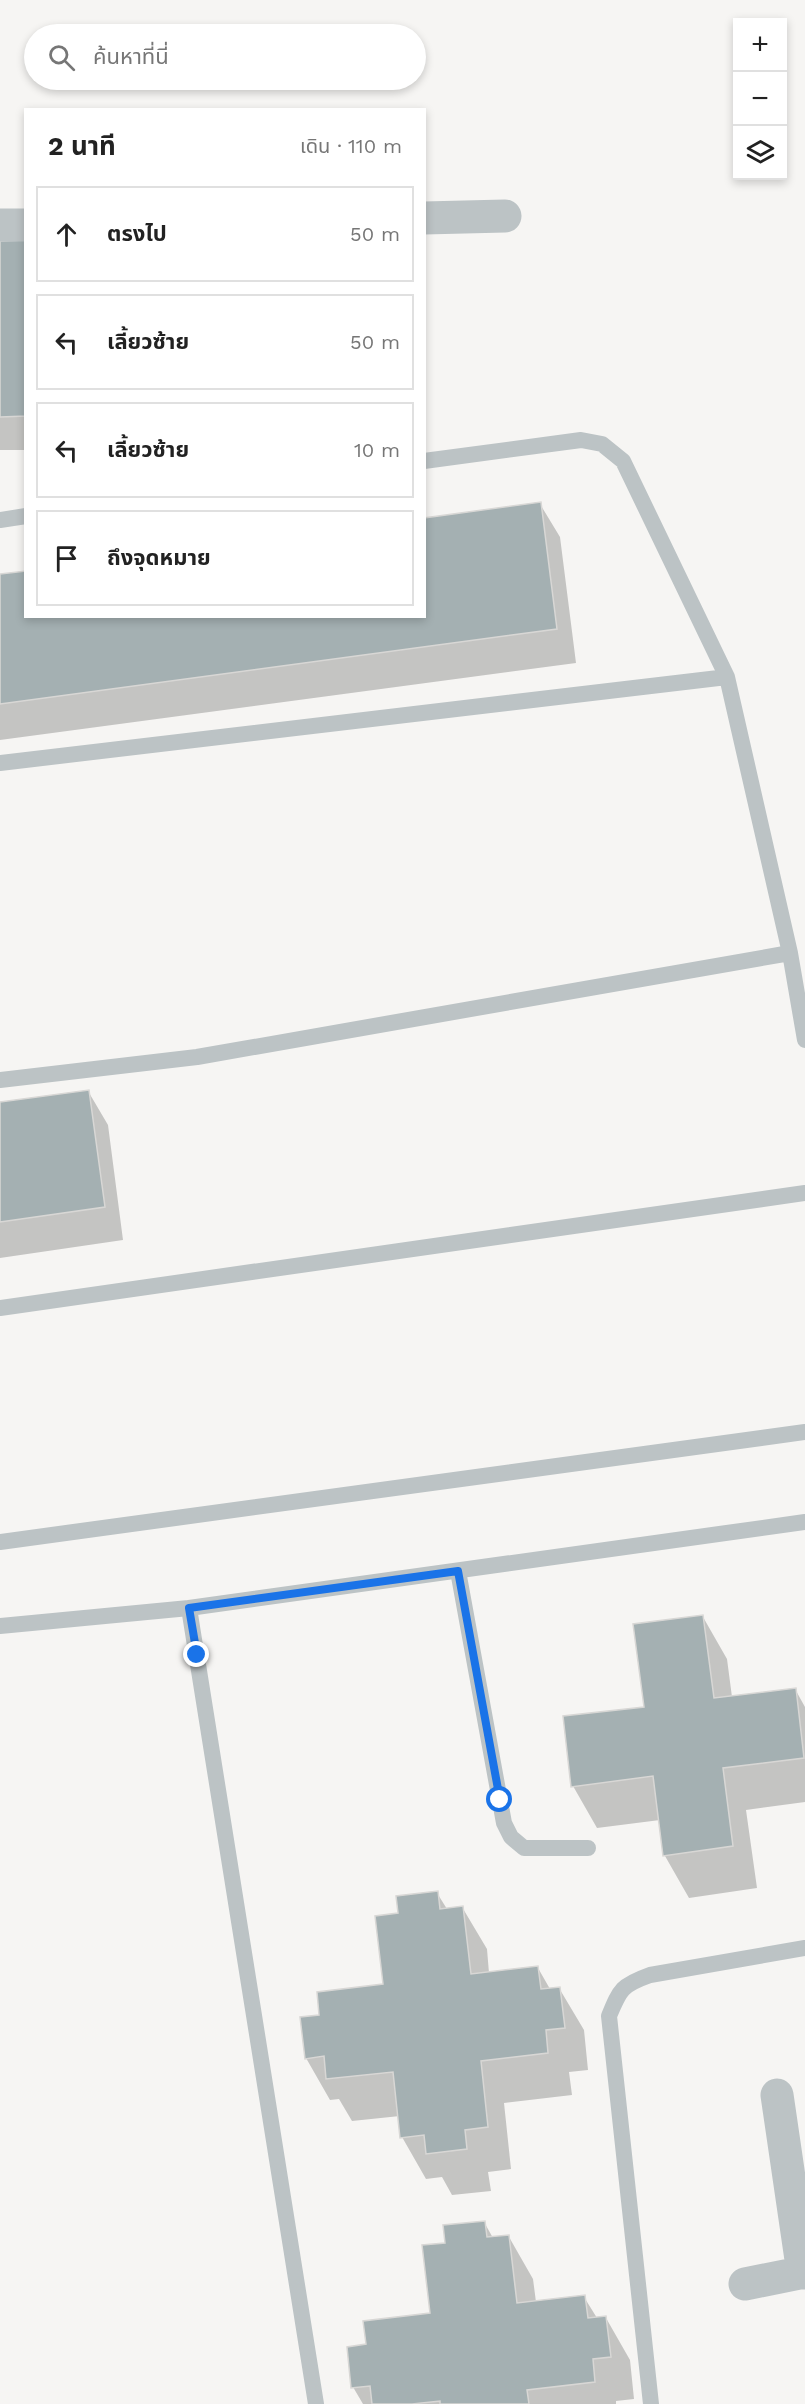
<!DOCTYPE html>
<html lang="th">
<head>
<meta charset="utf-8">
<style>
  :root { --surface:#fff; --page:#f2f2f2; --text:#222; --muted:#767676; --line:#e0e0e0 }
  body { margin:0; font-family:"Work Sans","Noto Sans Thai",sans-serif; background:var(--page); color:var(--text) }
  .controls { position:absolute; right:18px; top:18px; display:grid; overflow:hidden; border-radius:0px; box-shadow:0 3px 9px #0003 }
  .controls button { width:54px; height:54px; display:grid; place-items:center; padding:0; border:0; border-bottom:2px solid var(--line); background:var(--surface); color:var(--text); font:30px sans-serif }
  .stop { position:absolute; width:18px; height:18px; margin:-14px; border:4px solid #1a73e8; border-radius:50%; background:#fff }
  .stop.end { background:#1a73e8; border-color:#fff; box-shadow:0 2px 6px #0008 }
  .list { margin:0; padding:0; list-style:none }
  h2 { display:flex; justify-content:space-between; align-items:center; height:78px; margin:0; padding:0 24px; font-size:26px }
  h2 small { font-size:20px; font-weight:400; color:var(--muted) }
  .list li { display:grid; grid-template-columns:39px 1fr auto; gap:18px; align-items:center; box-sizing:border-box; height:96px; margin:0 12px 12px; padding:0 12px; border:2px solid var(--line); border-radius:0px }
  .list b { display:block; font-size:22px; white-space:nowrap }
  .list em { font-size:20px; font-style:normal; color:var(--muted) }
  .icon { flex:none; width:33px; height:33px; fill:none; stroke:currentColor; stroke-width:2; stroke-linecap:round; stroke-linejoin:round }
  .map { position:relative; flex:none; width:805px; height:2404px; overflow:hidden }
  .search { position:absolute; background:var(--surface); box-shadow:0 3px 9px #0003; left:24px; top:24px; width:402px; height:66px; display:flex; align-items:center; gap:15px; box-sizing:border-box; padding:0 21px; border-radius:33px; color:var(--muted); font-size:22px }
  .panel { position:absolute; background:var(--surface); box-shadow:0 3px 9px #0003; left:24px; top:108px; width:402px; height:510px; border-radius:0px }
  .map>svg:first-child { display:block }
  .shadow { fill:#0003 }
  .building { fill:#a4b0b2; stroke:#d8d7d5; stroke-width:1.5 }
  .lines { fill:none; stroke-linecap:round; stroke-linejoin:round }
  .service { stroke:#bcc3c5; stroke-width:16 }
  .minor { stroke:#bcc3c5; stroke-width:33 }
  .route { stroke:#1a73e8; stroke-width:8 }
</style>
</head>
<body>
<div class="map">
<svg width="805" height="2404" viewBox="0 0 805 2404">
  <rect width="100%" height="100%" fill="#f6f5f3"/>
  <!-- shadow -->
  <path class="shadow" d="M26,241V450H0V242Z
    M540,504L560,537L576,663L0,740V576L26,616H424Z
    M88,1091L108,1125L123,1240L0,1258V1104Z
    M703,1617L727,1659L732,1697L795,1689L805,1707V1802L746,1810L757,1888L689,1898L665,1856L660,1820L597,1828L573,1786L645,1708Z
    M437,1893L447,1909L462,1907L487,1949L489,1973L538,1968L550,1989L559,1988L584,2030L588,2070L569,2072L572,2095L504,2103L511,2169L488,2172L491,2191L452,2195L442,2177L426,2179L402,2137L400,2116L352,2121L339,2099L330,2100L306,2058L321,2017L385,1985L400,1915Z
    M484,2222L493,2238L509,2237L533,2279L536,2302L584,2297L597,2318H606L630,2360L634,2399L616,2401V2404H363L353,2387L368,2346L431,2315L446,2244Z"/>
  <!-- building -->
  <path class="building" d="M26,240V416L0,417V241Z
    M541,502L557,629L0,704V574L26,571V616H424V518Z
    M89,1090L105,1207L0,1222V1102Z
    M703,1615L714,1698L796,1688L804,1758L723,1768L733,1846L663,1856L653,1776L571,1787L563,1716L644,1707L633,1624Z
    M438,1891L440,1909L463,1906L471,1974L538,1966L541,1989L560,1987L565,2028L546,2030L548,2053L481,2061L488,2127L465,2130L467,2149L426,2154L424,2135L400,2138L393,2072L326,2079L324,2056L305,2059L300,2017L319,2015L317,1992L383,1984L375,1916L398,1913L396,1896Z
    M485,2221L487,2237L509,2235L517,2303L585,2295L588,2318L606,2316L611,2357L593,2359L595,2382L527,2390L529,2404H440V2401L412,2404H372L370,2386L351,2388L347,2347L366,2344L363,2321L430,2313L422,2245L445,2243L443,2225Z"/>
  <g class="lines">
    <!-- service -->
    <path class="service" d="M0,520L26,516
      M727,677L790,953L805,1040
      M0,763L727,677L623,461L602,444L581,440L424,461
      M0,1080L197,1057L790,953
      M0,1308L805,1193
      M0,1542L805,1432
      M458,1571L504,1823L511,1837L524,1848H588
      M189,1608L316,2404
      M0,1626L189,1608L805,1522
      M651,2404L609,2016C620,1989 622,1985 650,1975L805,1948"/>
    <!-- minor -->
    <path class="minor" d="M424,218L505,216
      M0,225H26
      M777,2095L803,2273
      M745,2284L805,2272"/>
  </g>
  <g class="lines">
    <!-- route -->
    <path class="route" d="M197,1655L189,1608L458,1571L500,1800"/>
  </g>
</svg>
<div class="controls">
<button>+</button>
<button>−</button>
<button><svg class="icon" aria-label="layers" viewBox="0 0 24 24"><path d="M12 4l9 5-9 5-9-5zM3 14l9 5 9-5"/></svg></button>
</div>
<div class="stop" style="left:500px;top:1800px"></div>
<div class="stop end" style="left:197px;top:1655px"></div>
<div class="search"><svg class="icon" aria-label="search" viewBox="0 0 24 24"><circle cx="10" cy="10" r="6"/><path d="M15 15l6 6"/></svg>ค้นหาที่นี่</div>
<section class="panel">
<h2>2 นาที<small>เดิน · 110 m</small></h2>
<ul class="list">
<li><svg class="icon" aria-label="ahead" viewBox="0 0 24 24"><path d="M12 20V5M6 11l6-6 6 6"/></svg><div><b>ตรงไป</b></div><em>50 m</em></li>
<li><svg class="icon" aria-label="left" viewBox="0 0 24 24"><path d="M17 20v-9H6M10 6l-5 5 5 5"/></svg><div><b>เลี้ยวซ้าย</b></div><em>50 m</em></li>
<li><svg class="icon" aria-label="left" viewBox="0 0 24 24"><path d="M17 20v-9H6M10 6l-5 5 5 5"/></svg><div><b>เลี้ยวซ้าย</b></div><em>10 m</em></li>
<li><svg class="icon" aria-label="arrive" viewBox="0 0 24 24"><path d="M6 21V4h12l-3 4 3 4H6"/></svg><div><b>ถึงจุดหมาย</b></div></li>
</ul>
</section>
</div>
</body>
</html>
